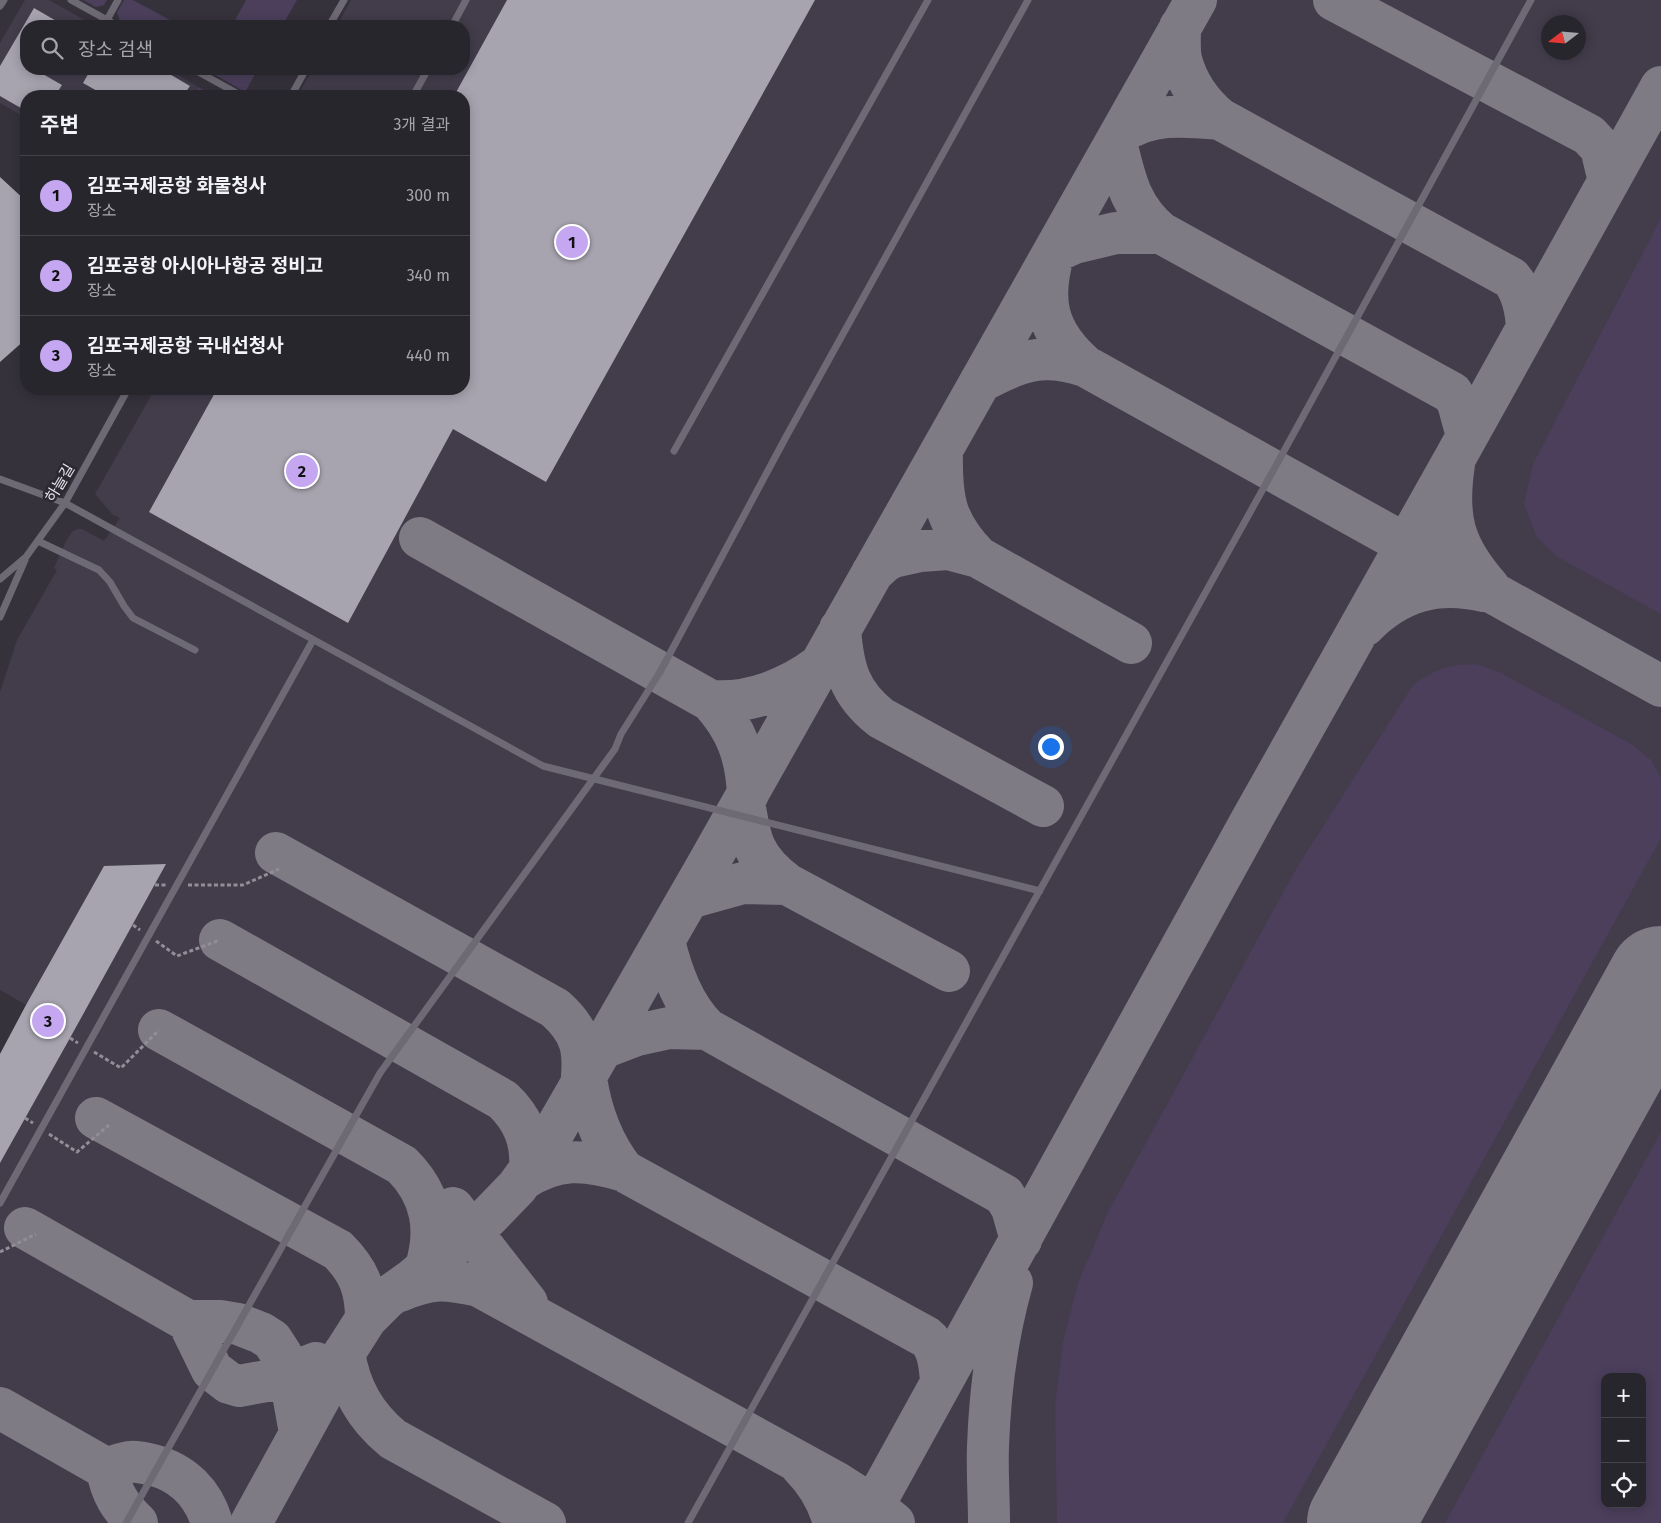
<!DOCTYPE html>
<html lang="ko">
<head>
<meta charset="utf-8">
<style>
  :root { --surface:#28262d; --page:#302e35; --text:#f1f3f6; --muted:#a5a5aa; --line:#444349; --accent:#c5a7f1 }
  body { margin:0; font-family:"Fira Sans","Noto Sans KR",sans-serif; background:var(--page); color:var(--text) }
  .controls { position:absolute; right:15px; bottom:15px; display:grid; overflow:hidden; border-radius:10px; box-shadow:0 2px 12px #0003 }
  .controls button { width:45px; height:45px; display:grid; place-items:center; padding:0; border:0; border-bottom:1px solid var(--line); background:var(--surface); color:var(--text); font:25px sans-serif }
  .compass { position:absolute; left:1541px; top:15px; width:45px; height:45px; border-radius:50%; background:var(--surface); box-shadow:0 2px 12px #0003; rotate:254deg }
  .you { position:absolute; left:1050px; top:746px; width:18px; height:18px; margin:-12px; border:4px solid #fff; border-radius:50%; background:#1a73e8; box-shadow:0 0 0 8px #1a73e833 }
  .badge { display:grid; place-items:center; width:32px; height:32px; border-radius:50%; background:var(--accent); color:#111; font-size:16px; font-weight:700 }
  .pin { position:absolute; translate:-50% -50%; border:2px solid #fff; box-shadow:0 1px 5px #0006 }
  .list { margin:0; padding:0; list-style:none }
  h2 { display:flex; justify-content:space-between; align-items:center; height:65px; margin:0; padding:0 20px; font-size:21px }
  h2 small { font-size:16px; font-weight:400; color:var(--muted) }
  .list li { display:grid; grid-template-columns:32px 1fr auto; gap:15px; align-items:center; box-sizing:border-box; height:80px; padding:0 20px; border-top:1px solid var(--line) }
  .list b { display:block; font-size:19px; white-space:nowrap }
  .list p { margin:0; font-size:16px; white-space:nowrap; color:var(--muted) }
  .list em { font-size:16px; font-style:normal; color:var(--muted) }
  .icon { flex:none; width:28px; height:28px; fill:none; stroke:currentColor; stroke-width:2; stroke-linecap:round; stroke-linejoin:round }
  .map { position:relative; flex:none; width:1661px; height:1523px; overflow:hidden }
  .search { position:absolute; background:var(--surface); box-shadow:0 2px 12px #0003; left:20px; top:20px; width:450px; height:55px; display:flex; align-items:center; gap:12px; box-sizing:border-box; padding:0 18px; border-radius:20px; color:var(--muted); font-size:19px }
  .panel { position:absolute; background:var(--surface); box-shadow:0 2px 12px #0003; left:20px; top:90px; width:450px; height:305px; border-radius:20px }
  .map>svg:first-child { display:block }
  .built { fill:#423c4b; fill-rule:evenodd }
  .green { fill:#4b3f5c; fill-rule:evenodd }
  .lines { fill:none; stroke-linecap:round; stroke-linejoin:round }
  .taxiway { stroke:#7e7b84; stroke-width:42 }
  .runway { stroke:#7e7b84; stroke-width:106 }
  .building { fill:#a7a3af }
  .path { stroke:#918e97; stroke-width:3; stroke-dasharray:4 2.5; stroke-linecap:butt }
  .lane { stroke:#6e6a75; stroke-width:7 }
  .labels { text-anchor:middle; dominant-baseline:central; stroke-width:5; stroke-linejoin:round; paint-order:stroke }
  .street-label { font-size:15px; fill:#e8e6ed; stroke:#2c2832 }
</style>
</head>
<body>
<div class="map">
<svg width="1661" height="1523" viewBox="0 0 1661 1523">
  <rect width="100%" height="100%" fill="#36323c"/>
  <!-- built -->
  <path class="built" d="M25,0H49L95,26H26V69H168L198,87L193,96H26V118L0,103V43Z
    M351,0H1661V1523H0V1054L26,1005L0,990V692L17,640L57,570L54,568L66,541L72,532L77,529H82L104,541L120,518L112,514L95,494L155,389H464V96H297L313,69H464V26H337ZM1548,22H1578V52H1548ZM1605,1377H1642V1504H1605Z"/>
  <!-- green -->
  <path class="green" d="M83,0H107L104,5L96,7Z
    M124,0H133L181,26H129L120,21L117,12Z
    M246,0H297L282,26H232Z
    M205,69H258L245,92Z
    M198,87L215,96H193Z
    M1661,218V614L1556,556L1536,536L1524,504L1533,464Z
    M1476,664L1499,672L1633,745L1651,760L1661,778V838L1283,1523H1057L1055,1404L1063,1342L1078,1283L1108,1212L1296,869L1413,685C1437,668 1447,665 1476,664Z
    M1661,1132V1523H1445ZM1605,1377H1642V1504H1605Z"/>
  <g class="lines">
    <!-- taxiway -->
    <path class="taxiway" d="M1334,0L1589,135L1601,148L1609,181
      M1180,27C1180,38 1179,49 1181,59C1187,83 1202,104 1220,119L1511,278C1523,292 1526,310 1527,328
      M1121,133C1151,112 1185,116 1220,119
      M1116,142C1125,179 1130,207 1161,233L1452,393L1458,403L1467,436
      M1161,233H1116L1074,243L1054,252C1040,300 1046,332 1085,366C1277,474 1469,579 1661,686
      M980,382C1019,361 1042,352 1085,366
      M942,450C941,498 944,522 978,557L1131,643
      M1454,464C1446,517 1453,546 1489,587
      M420,538L711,701C737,730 746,756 748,794
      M872,573L884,562L893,557L920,551L948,549L978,557
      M1364,626C1398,591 1437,580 1484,591
      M840,629C843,668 849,693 881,718L1043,806
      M711,701C750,704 790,688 820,665
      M744,801C750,841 753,858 787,884L949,971
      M276,853L555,1008C583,1033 585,1051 581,1087
      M689,898L743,883L787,884
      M220,940L503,1100C523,1119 532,1141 530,1169
      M664,941C672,973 683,1005 707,1029L1004,1195L1012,1208L1021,1240
      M159,1030L402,1165C432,1195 438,1230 425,1270
      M603,1048L637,1035L669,1028L707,1029
      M586,1078C591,1112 602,1143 624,1171L926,1337C939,1347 940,1367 941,1382
      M96,1118L338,1250C359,1271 366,1289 366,1319
      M522,1180C557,1157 585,1159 624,1171
      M453,1208L527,1303
      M25,1228L188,1321H220L238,1324L261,1333L272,1340L281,1354L290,1377L300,1433
      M400,1291C433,1277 445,1279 479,1286L837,1483L873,1506L894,1523
      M188,1321L212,1370L229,1383L239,1386L272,1380L316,1363
      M344,1353C350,1389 365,1416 393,1439L545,1523
      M0,1408L107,1469C114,1466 122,1463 129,1462C137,1461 145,1463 153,1465C183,1473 203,1493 212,1523
      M801,1466C817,1482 828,1501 834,1523
      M107,1469C111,1493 120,1507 137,1523
      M251,1523L345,1352L366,1319L388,1297L412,1280L488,1217L517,1187L541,1154L704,871L1196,0
      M864,1523L1251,821L1455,458L1661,87
      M989,1523C989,1497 987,1472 988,1446C990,1391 997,1336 1012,1283"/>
    <!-- runway -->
    <path class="runway" d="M1360,1523L1661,979"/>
  </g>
  <!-- building -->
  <path class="building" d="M507,0H815L546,482L453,429L348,623L149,512L217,389H464V96H454Z
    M34,8L65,26H26V69H34L62,85L55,96H26V111L0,96V66Z
    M91,69H161L190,86L183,96H106L83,83Z
    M0,177L26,201V339L0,362Z
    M166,864L70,1038L0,1163V1054L26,1005L104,866Z"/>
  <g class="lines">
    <!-- path -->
    <path class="path" d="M155,885H166
      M188,885H243L279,869
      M133,925L140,930
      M156,941L177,956L220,940
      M70,1038L78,1043
      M94,1052L121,1068L159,1030
      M25,1118L33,1123
      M49,1134L77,1152L109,1125
      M0,1252L36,1234"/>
    <!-- lane -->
    <path class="lane" d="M71,0L118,26
      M0,6L4,0
      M107,20L118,0
      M329,26L344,0
      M452,26L466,0
      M193,69L242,96
      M291,96L306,69
      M413,96L428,69
      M674,451L928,0
      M0,479L65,503L543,766L1040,891
      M38,541L99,570L110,582L124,606L133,618L195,650
      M0,579L26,557L65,503L128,389
      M0,617L25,560
      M0,1203L313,640
      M126,1523L380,1073L615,749L621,734L660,672L787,435L1028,0
      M688,1523L1273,471L1531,0"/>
  </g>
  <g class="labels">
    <!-- street labels -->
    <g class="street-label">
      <text transform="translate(60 483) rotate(-59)">하늘길</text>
    </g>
  </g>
</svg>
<div class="controls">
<button>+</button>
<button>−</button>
<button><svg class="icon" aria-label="locate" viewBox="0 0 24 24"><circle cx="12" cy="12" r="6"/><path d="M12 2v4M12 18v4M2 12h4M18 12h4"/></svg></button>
</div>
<svg class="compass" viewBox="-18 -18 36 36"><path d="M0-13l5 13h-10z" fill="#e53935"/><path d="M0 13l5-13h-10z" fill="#a5a5aa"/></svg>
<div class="you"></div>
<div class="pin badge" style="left:572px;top:242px">1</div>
<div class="pin badge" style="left:302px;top:471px">2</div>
<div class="pin badge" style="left:48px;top:1021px">3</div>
<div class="search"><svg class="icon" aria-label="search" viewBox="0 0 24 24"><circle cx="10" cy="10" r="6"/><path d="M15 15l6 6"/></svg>장소 검색</div>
<section class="panel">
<h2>주변<small>3개 결과</small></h2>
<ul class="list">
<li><span class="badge">1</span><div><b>김포국제공항 화물청사</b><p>장소</p></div><em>300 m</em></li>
<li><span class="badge">2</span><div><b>김포공항 아시아나항공 정비고</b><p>장소</p></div><em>340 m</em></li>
<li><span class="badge">3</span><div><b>김포국제공항 국내선청사</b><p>장소</p></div><em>440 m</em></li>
</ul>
</section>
</div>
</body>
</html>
